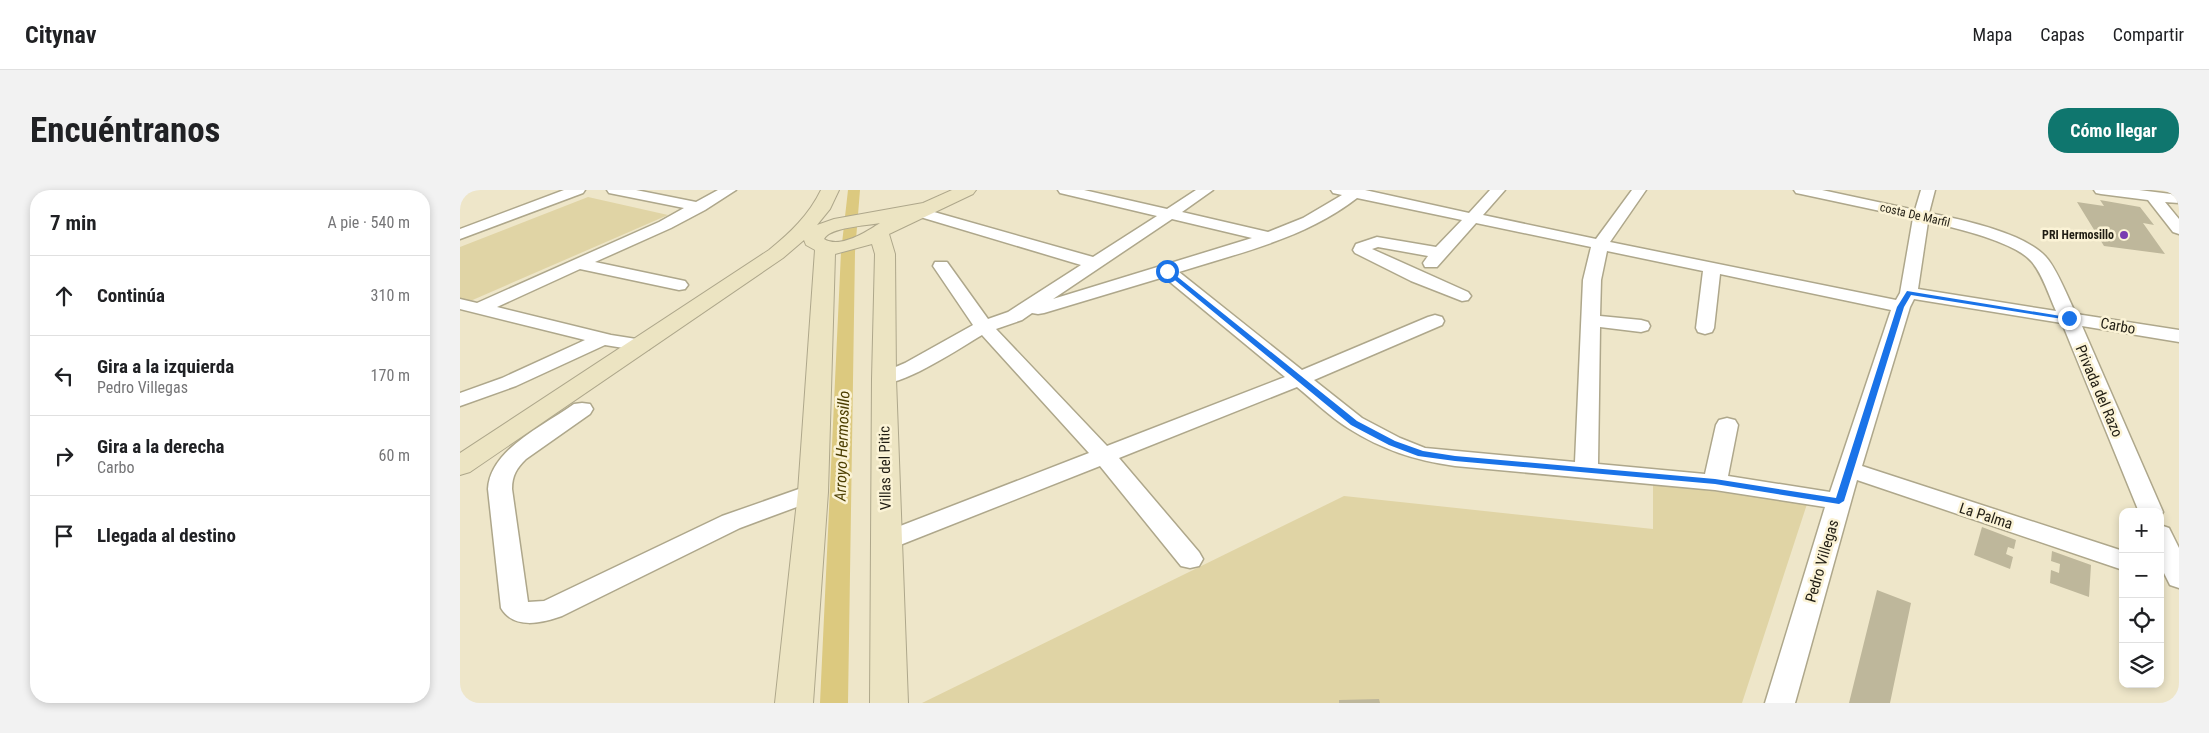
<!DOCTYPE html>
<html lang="es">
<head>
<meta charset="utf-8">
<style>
  :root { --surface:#fff; --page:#f2f2f2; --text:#202124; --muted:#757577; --line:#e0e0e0; --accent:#0f766e }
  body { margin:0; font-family:"Roboto Condensed",sans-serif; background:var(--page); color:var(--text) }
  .controls { position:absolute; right:15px; bottom:15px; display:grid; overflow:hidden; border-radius:10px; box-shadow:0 2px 8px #0003 }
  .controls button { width:45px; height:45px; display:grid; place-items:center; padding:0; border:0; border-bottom:1px solid var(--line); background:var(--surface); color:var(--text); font:25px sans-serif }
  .stop { position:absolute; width:15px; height:15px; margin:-11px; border:4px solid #1a73e8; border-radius:50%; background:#fff }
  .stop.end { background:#1a73e8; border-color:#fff; box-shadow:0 1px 5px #0008 }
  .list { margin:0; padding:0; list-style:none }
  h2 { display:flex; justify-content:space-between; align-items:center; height:65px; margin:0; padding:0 20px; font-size:21px }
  h2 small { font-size:16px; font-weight:400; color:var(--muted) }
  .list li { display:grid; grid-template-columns:32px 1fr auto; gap:15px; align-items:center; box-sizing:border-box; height:80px; padding:0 20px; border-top:1px solid var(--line) }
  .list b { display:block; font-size:19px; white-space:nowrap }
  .list p { margin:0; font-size:16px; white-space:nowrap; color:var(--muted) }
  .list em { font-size:16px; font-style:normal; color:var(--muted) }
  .icon { flex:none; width:28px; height:28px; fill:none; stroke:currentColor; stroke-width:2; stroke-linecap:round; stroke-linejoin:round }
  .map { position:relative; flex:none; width:1719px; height:513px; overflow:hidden; border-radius:20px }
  header { display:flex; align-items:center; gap:30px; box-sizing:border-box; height:70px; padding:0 25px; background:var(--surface); border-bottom:1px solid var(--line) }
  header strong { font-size:24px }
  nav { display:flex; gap:28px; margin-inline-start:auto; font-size:18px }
  .intro { display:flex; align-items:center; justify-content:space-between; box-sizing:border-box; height:120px; padding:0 30px }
  h1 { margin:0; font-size:35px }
  .button { padding:12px 22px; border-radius:20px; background:var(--accent); color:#fff; font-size:18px; font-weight:700 }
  main { display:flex; gap:30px; padding:0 30px }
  aside { flex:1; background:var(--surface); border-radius:20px; box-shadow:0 2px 8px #0003 }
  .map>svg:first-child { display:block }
  .green { fill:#e0d4a5 }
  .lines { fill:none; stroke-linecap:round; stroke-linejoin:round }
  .canal { fill:#dcc97f; fill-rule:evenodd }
  .building { fill:#beb79b }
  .street-casing { stroke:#aea78b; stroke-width:3 }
  .secondary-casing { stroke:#aea78b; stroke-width:2 }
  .street { fill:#fff; fill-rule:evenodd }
  .secondary { fill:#ece4c2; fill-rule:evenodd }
  .route { fill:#1a73e8 }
  .poi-dot { fill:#7a3bb1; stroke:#fbf3d6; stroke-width:2 }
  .labels { text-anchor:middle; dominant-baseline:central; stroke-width:5; stroke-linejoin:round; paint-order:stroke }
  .far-street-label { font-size:12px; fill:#201d13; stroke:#fbf3d6 }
  .far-poi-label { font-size:12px; font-weight:bold; fill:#201d13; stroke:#fbf3d6; text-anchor:end }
  .street-label { font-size:15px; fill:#201d13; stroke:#fbf3d6 }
  .water-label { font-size:16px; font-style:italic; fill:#4c3e00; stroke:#fbf3d6 }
</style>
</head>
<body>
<header>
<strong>Citynav</strong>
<nav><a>Mapa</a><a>Capas</a><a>Compartir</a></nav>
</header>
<div class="intro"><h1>Encuéntranos</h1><a class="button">Cómo llegar</a></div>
<main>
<aside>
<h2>7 min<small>A pie · 540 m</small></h2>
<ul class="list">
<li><svg class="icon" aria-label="ahead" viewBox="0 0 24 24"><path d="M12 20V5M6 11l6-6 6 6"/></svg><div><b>Continúa</b></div><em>310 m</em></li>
<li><svg class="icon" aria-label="left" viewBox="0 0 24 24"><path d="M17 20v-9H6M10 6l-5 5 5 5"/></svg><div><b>Gira a la izquierda</b><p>Pedro Villegas</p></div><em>170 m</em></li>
<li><svg class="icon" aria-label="right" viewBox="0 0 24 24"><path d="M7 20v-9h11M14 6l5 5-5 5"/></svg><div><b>Gira a la derecha</b><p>Carbo</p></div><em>60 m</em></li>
<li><svg class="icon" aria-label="arrive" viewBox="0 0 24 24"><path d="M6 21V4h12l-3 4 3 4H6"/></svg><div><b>Llegada al destino</b></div></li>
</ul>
</aside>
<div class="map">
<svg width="1719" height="513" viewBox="0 0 1719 513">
  <rect width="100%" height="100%" fill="#eee6c9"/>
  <!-- green -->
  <path class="green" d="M128,7L208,25L8,112L0,109V57Z
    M1193,293L1347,314L1282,513H462L884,306L1193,339Z"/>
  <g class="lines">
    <!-- canal -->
    <path class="canal" d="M388,0H400L395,62L388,513H360L381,62Z"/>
  </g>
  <!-- building -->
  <path class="building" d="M1640,10L1680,17L1694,35L1683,33L1705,64L1644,56L1617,12L1644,16Z
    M1522,337L1556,350L1554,359L1548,357L1546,364L1553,367L1550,379L1514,365Z
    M1592,361L1631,375L1629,407L1590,393L1591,380L1599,383L1600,374L1591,371Z
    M1417,400L1451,413L1430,513H1389Z
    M919,509L920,513H879V510Z"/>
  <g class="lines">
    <!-- street casing -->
    <g class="street-casing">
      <path id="street" d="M104,0H125L123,3L0,49V39Z
        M147,0H176L236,12L258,0H276L245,20L211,38L135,72L225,91L228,95L225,99L219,100L120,79L37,117L151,145L189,151L192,155L189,159L182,161L145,155L56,196L0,216V203L42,188L125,150L0,119V109L17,113L199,32L224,18L149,3Z
        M598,0H624L707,19L736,0H753L722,22L808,42L843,28L882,5L873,3L871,0H905L1009,23L1030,0H1045L1023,25L1136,49L1172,0H1186L1150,52L1436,110L1440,103L1453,28L1341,4L1336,3L1334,0H1362L1455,20L1461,0H1475L1469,23C1500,29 1565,43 1586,67C1597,79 1608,108 1616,124L1719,140V152L1622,136L1703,322L1700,327V322H1679L1602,133L1454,109L1450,117L1402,276L1663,361V380L1397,290L1335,513H1305L1365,317L1255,300L995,276C954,270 923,260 888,238C870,227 853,210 837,197L659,268L739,362L743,369L739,376L730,378L721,376L640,276L435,357L426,360L417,357L413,351L417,345L629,263L522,145C500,158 439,199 417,193L414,189L417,185L445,173L513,135L473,76L475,72H487L528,129L548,122L621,75L457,26L454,23L457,20H467L633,67L697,26L600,3ZM897,8L1002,30L976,57L917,47L896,54L893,60L895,63L951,91L1002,111L1008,110L1011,106L1008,102L912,59L918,57L968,66L963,73L965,77H977L1016,33L1131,57L1123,90L1115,272L965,258L940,248L902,228L854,190L982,135L984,131L982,127L975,125L968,127L842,180L719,82C779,63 846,48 897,8ZM712,29L792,48L593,109ZM1468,32C1493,37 1556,52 1572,72C1583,85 1589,106 1596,121L1458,99ZM1147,61L1243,81L1236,138L1238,142L1245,144L1252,142L1254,138L1260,84L1431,120L1370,302L1268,286L1278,235L1275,230L1267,228L1259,230L1256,235L1245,284L1138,274L1140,137L1181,142L1188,140L1190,136L1188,132L1181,130L1140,126L1141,90ZM704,87L825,187L647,256L536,139L562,130L572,123L578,124L584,123Z
        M1634,0H1679L1719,5V13L1705,12L1719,29V44L1713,42L1688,10L1641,4L1636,3Z
        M122,213L130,214L133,219L130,224L66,269C57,278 52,285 52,299L68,412L84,411L262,326L353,294L361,296L365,302L361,308L280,338L102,426C82,433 54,440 41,418L28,299C30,259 85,235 114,214Z
        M1700,335L1709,338L1719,358V398L1710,395L1700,375Z"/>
    </g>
    <!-- secondary casing -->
    <g class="secondary-casing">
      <path id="secondary" d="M361,0H379L370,19L357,35L374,29L463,13L492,0H516L513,4L429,44L435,64L436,189L448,513H410L412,189L415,64L412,54L375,64L368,302L353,513H315L338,302L355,60L346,55L344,50L323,68L10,282L0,285V263L309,60C330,43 349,25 361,0ZM420,33C406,42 380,59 364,49C370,37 406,36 420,33Z"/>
    </g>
    <!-- street -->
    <use href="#street" class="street"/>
    <!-- secondary -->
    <use href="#secondary" class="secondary"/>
  </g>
  <!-- route -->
  <path class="route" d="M705,80H709L897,231L935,251L963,261L995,266L1255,289L1376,308L1437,117L1447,101L1613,128L1609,130L1451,105L1444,117L1384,311L1379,314L1255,294L995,271L958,266L929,255L891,235L705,82Z"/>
  <!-- markers -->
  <circle class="poi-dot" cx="1664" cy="45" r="5"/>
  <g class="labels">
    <!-- far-street labels -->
    <g class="far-street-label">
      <text transform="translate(1455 25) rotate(13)">costa De Marfil</text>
    </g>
    <!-- far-poi labels -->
    <g class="far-poi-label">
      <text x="1654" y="45">PRI Hermosillo</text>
    </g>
    <!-- street labels -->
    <g class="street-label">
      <text transform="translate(1658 136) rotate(10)">Carbo</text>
      <text transform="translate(1639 201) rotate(67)">Privada del Razo</text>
      <text transform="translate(425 278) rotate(-91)">Villas del Pitic</text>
      <text transform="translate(1526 326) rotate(18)">La Palma</text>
      <text transform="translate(1362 371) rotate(-74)">Pedro Villegas</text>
    </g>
    <!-- water labels -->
    <g class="water-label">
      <text transform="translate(382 256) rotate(-88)">Arroyo Hermosillo</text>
    </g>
  </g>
</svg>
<div class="controls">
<button>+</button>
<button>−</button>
<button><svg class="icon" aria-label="locate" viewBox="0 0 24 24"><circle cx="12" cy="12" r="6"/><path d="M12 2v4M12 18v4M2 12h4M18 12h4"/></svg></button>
<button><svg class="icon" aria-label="layers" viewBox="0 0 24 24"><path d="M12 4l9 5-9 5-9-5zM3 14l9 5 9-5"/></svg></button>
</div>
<div class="stop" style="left:707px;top:81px"></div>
<div class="stop end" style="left:1609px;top:128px"></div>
</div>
</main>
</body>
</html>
